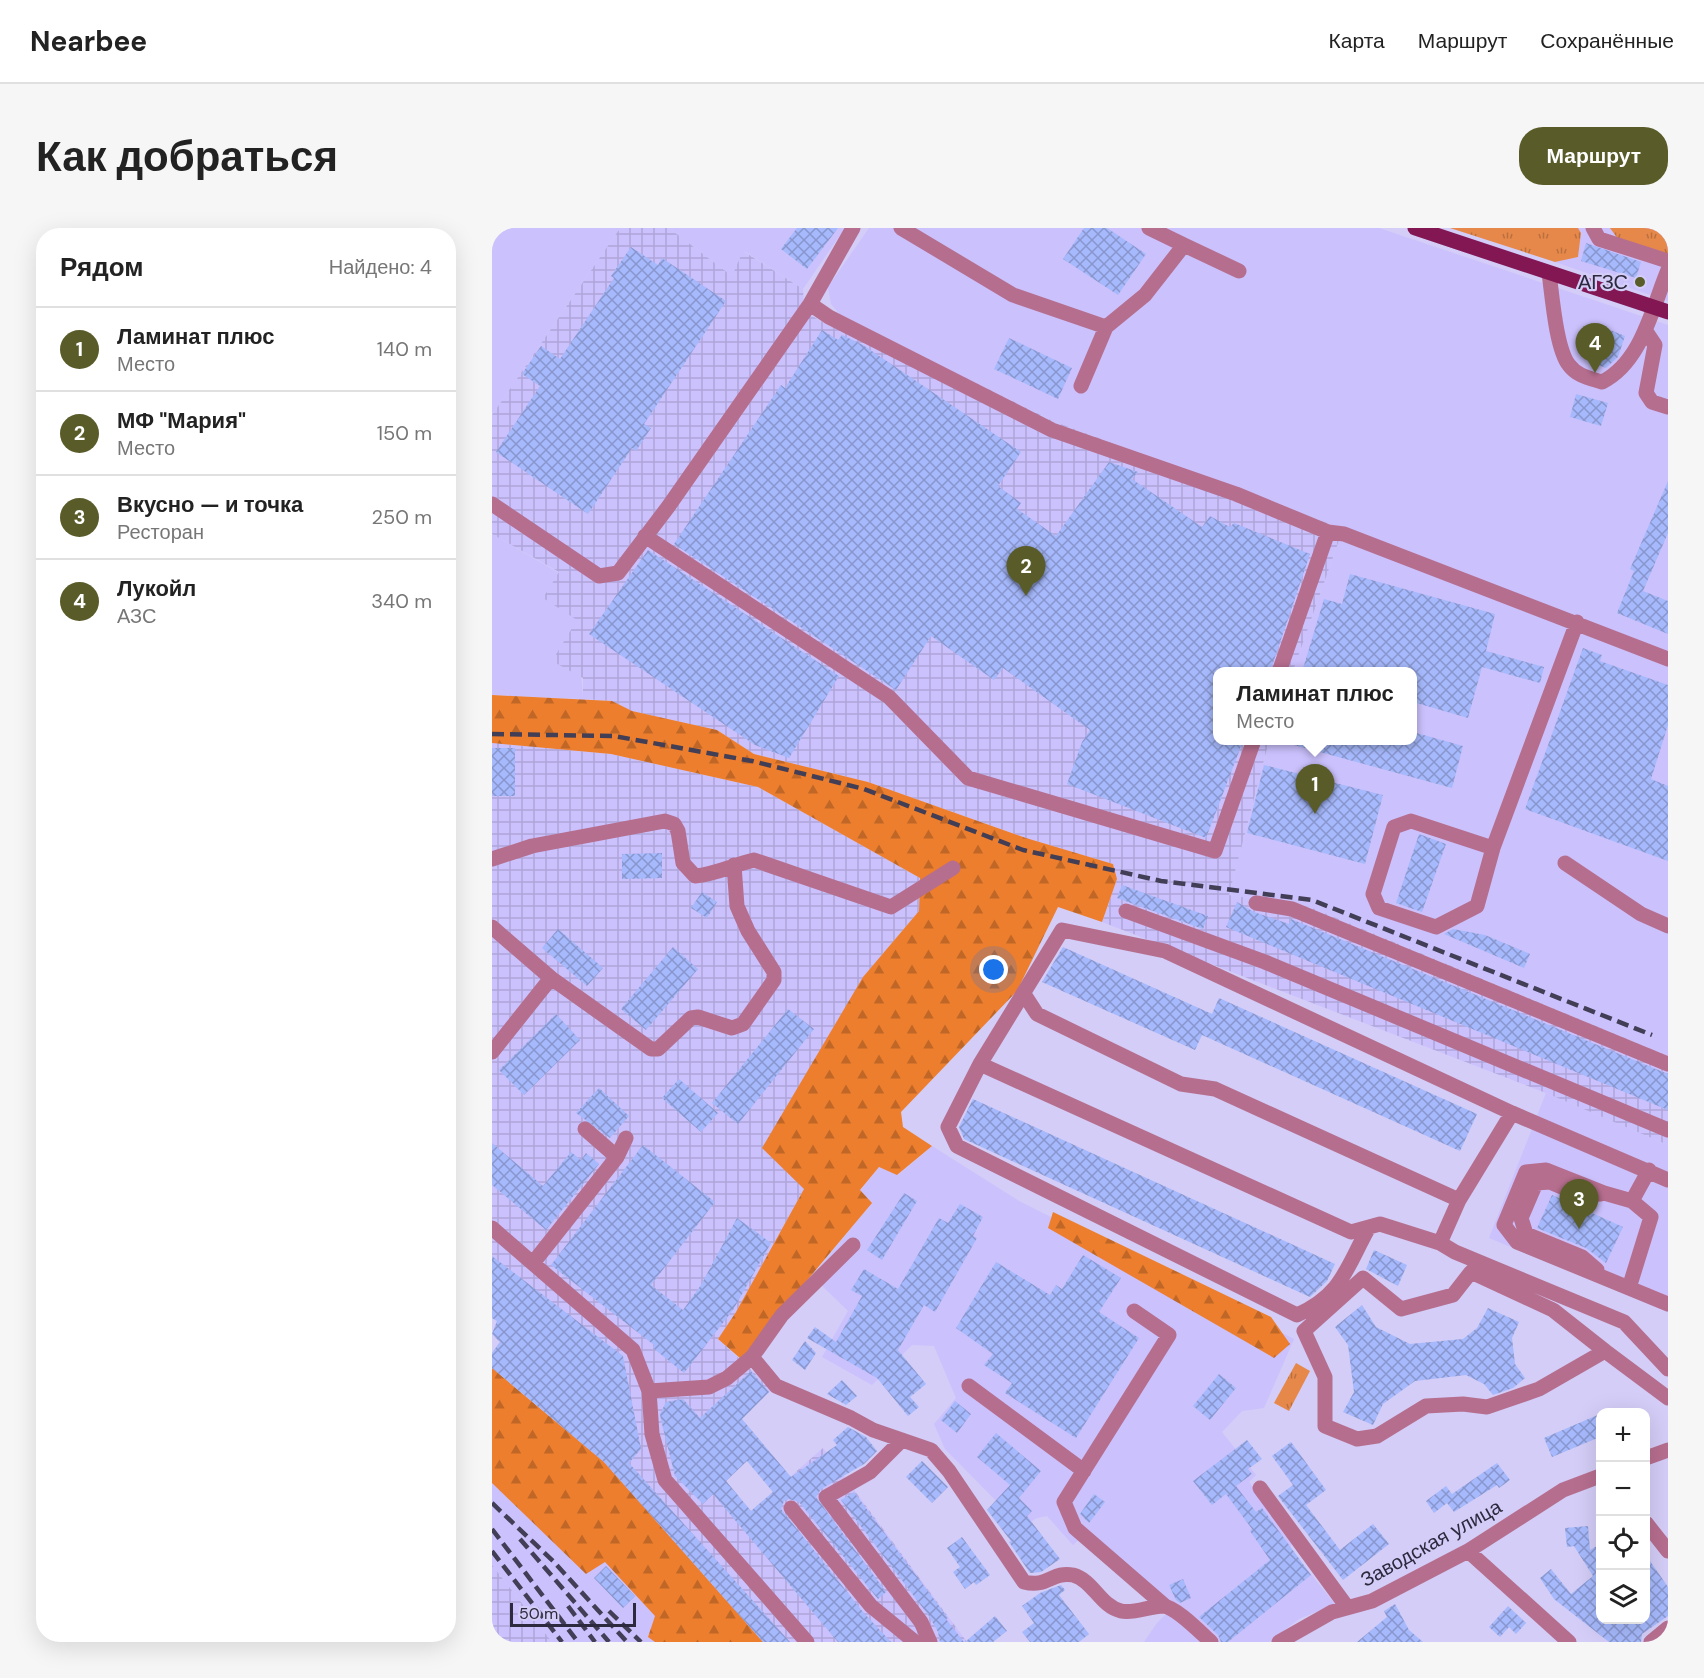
<!DOCTYPE html>
<html lang="ru">
<head>
<meta charset="utf-8">
<style>
  :root { --surface:#fff; --page:#f6f6f6; --text:#222; --muted:#767676; --line:#e0e0e0; --accent:#595c29 }
  body { margin:0; font-family:"DM Sans",sans-serif; background:var(--page); color:var(--text) }
  .controls { position:absolute; right:18px; bottom:18px; display:grid; overflow:hidden; border-radius:12px; box-shadow:0 6px 24px #0002 }
  .controls button { width:54px; height:54px; display:grid; place-items:center; padding:0; border:0; border-bottom:2px solid var(--line); background:var(--surface); color:var(--text); font:30px sans-serif }
  .scale { position:absolute; left:18px; bottom:15px; width:126px; box-sizing:border-box; padding-left:6px; border:3px solid #2d293e; border-top:0; font-size:16px; line-height:21px; white-space:nowrap; color:#2d293e; -webkit-text-stroke:4px #d3cdf7; paint-order:stroke }
  .you { position:absolute; left:502px; top:742px; width:21px; height:21px; margin:-15px; border:4px solid #fff; border-radius:50%; background:#1a73e8; box-shadow:0 0 0 9px #1a73e833 }
  .badge { display:grid; place-items:center; width:39px; height:39px; border-radius:50%; background:var(--accent); color:#fff; font-size:20px; font-weight:700 }
  .pin { position:absolute; translate:-50% -50px; filter:drop-shadow(0 2px 3px #0008) }
  .pin::after { content:''; position:absolute; top:32px; width:21px; height:18px; background:inherit; clip-path:polygon(0 0,100% 0,50% 100%) }
  .popup { position:absolute; left:721px; top:439px; width:204px; height:78px; box-sizing:border-box; display:grid; place-content:center; border-radius:12px; background:var(--surface); filter:drop-shadow(0 2px 4px #0005); font-size:20px; white-space:nowrap; color:var(--muted) }
  .popup b { font-size:22px; color:var(--text) }
  .popup::after { content:''; position:absolute; left:50%; top:100%; margin-left:-12px; border:12px solid transparent; border-top-color:var(--surface) }
  .list { margin:0; padding:0; list-style:none }
  h2 { display:flex; justify-content:space-between; align-items:center; height:78px; margin:0; padding:0 24px; font-size:26px }
  h2 small { font-size:20px; font-weight:400; color:var(--muted) }
  .list li { display:grid; grid-template-columns:39px 1fr auto; gap:18px; align-items:center; box-sizing:border-box; height:84px; padding:0 24px; border-top:2px solid var(--line) }
  .list b { display:block; font-size:22px; white-space:nowrap }
  .list p { margin:0; font-size:20px; white-space:nowrap; color:var(--muted) }
  .list em { font-size:20px; font-style:normal; color:var(--muted) }
  .icon { flex:none; width:33px; height:33px; fill:none; stroke:currentColor; stroke-width:2; stroke-linecap:round; stroke-linejoin:round }
  .map { position:relative; flex:none; width:1176px; height:1414px; overflow:hidden; border-radius:24px }
  header { display:flex; align-items:center; gap:36px; box-sizing:border-box; height:84px; padding:0 30px; background:var(--surface); border-bottom:2px solid var(--line) }
  header strong { font-size:28px }
  nav { display:flex; gap:33px; margin-inline-start:auto; font-size:21px }
  .intro { display:flex; align-items:center; justify-content:space-between; box-sizing:border-box; height:144px; padding:0 36px }
  h1 { margin:0; font-size:42px }
  .button { padding:15px 27px; border-radius:24px; background:var(--accent); color:#fff; font-size:21px; font-weight:700 }
  main { display:flex; gap:36px; padding:0 36px }
  aside { flex:1; background:var(--surface); border-radius:24px; box-shadow:0 6px 24px #0002 }
  .map>svg:first-child { display:block }
  .built { fill:#cbc1fd }
  .industrial { fill:url(#industrial-grid) }
  .grass { fill:url(#grass-tufts) }
  .forest { fill:url(#forest-firs) }
  .building { fill:url(#building-cross-hatch); fill-rule:evenodd }
  .lines { fill:none; stroke-linecap:round; stroke-linejoin:round }
  .minor { stroke:#b66e8e; stroke-width:15 }
  .major { stroke:#821753; stroke-width:15 }
  .rail { stroke:#423e56; stroke-width:4.5; stroke-dasharray:12 6; stroke-linecap:butt }
  .poi-dot { fill:#595c29; stroke:#d3cdf7; stroke-width:2 }
  .labels { text-anchor:middle; dominant-baseline:central; stroke-width:4.5; stroke-linejoin:round; paint-order:stroke }
  .poi-label { font-size:20px; fill:#2d293e; stroke:#d3cdf7; text-anchor:end }
  .street-label { font-size:20px; fill:#2d293e; stroke:#d3cdf7 }
</style>
</head>
<body>
<header>
<strong>Nearbee</strong>
<nav><a>Карта</a><a>Маршрут</a><a>Сохранённые</a></nav>
</header>
<div class="intro"><h1>Как добраться</h1><a class="button">Маршрут</a></div>
<main>
<aside>
<h2>Рядом<small>Найдено: 4</small></h2>
<ul class="list">
<li><span class="badge">1</span><div><b>Ламинат плюс</b><p>Место</p></div><em>140 m</em></li>
<li><span class="badge">2</span><div><b>МФ &quot;Мария&quot;</b><p>Место</p></div><em>150 m</em></li>
<li><span class="badge">3</span><div><b>Вкусно — и точка</b><p>Ресторан</p></div><em>250 m</em></li>
<li><span class="badge">4</span><div><b>Лукойл</b><p>АЗС</p></div><em>340 m</em></li>
</ul>
</aside>
<div class="map">
<svg width="1176" height="1414" viewBox="0 0 1176 1414">
  <defs>
    <pattern id="industrial-grid" width="8" height="8" patternUnits="userSpaceOnUse" patternTransform="scale(1.5)"><rect width="8" height="8" fill="#cbc1fd"/><path d="M0 4h8M4 0v8" fill="none" stroke="#afa6da"/></pattern>
    <pattern id="grass-tufts" width="24" height="20" patternUnits="userSpaceOnUse" patternTransform="scale(1.5)"><rect width="24" height="20" fill="#e6884a"/><path d="M3 7l-1-3M5 7V3M7 7l1-3M15 17l-1-3M17 17v-4M19 17l1-3" fill="none" stroke="#bb6f3f"/></pattern>
    <pattern id="forest-firs" width="22" height="20" patternUnits="userSpaceOnUse" patternTransform="scale(1.5)"><rect width="22" height="20" fill="#ed7e2d"/><path d="M5 1l3.5 6h-7zM16 11l3.5 6h-7z" fill="#c06728"/></pattern>
    <pattern id="building-cross-hatch" width="8" height="8" patternUnits="userSpaceOnUse" patternTransform="scale(1.5)"><rect width="8" height="8" fill="#a6b9fc"/><path d="M0 0l8 8M0 8l8-8" fill="none" stroke="#8896cd"/></pattern>
  </defs>
  <rect width="100%" height="100%" fill="#d3cdf7"/>
  <!-- built -->
  <path class="built" d="M0,0H132L126,3L0,187Z
    M177,0H353L311,61L252,23L240,48Z
    M377,0H887L1176,97V828L818,679L737,667L777,513L920,512V444L801,443L851,301L561,193L349,88L339,76L336,59Z
    M1086,0H1163L1176,4V73L1063,34L1086,29L1089,5Z
    M0,306L67,345L85,392L91,471L0,467Z
    M1054,865L1176,917V1084L997,1010Z
    M440,918L527,973L802,1111L772,1180L750,1183L730,1204L764,1247L757,1254L800,1315L798,1320L843,1376L807,1391L777,1414H652L665,1395L682,1378L593,1306L581,1317L555,1288L545,1290L530,1299L453,1221L442,1196L464,1170L442,1118L420,1117L380,1157L330,1129L356,1083L320,1048L379,976L368,963L387,939L406,947Z
    M0,1255L94,1345L114,1332L197,1414H60L0,1337Z"/>
  <!-- industrial -->
  <path class="industrial" d="M132,0H177L240,48L251,23L311,61L312,78L322,89L339,99L349,88L561,193L851,301L801,443L726,444V512L777,513L737,667L818,679L1176,828V917L1054,865L610,694L625,651L621,636L534,610L376,554L262,526L225,502L139,483L120,473L91,471V450L60,433L85,392L51,370L67,344L0,306V187L126,3Z
    M0,515L119,526L266,559L428,650L427,683L371,749L312,961L244,1084L226,1111L280,1161L224,1217L247,1240L234,1253L259,1283L331,1220L475,1414H271L0,1125L8,1114L0,1106L5,1093L0,1090Z
    M0,1337L60,1414H0Z"/>
  <!-- grass -->
  <path class="grass" d="M958,0H1086L1089,5L1086,29L1063,34Z
    M1118,0H1163L1176,4V28L1126,11Z
    M804,1135L818,1143L797,1183L782,1175Z"/>
  <!-- forest -->
  <path class="forest" d="M0,467L120,473L140,483L225,502L262,526L376,554L534,610L621,636L625,651L610,694L566,679L525,763L409,884L411,899L440,918L405,947L387,939L368,962L380,975L249,1131L226,1111L244,1084L312,961L270,920L371,749L427,683L428,650L266,559L119,526L0,515Z
    M561,984L779,1089L798,1116L782,1130L556,1000Z
    M0,1140L112,1234L271,1414H163L156,1409L163,1388L113,1334L94,1346L0,1255Z"/>
  <!-- building -->
  <path class="building" d="M305,0H346L315,41L289,21Z
    M592,0H615L654,26L626,67L571,31Z
    M1094,15L1149,34L1144,50L1089,33Z
    M139,19L166,37L170,30L234,73L152,196L159,200L144,223L140,220L96,286L4,224L48,158L30,146L49,118L68,131L122,50L119,48Z
    M330,102L346,112L350,107L371,117L529,224L506,258L529,275L525,281L564,308L617,234L646,244L640,251L710,299L718,288L738,299L742,295L818,326L778,444H726V513H751L714,610L575,556L590,514L598,502L511,440L502,452L439,408L404,462L182,316L289,157L293,160Z
    M1118,102L1133,108L1126,129L1114,140L1106,137Z
    M517,110L580,140L566,171L502,141Z
    M1084,166L1116,175L1109,198L1078,189Z
    M1176,253V305L1151,363L1176,373V406L1125,385L1142,343L1138,341Z
    M156,322L347,448L297,530L263,517L97,406Z
    M858,346L1003,386L994,423L1052,439L1048,455L990,439L976,490L921,474V444H810L832,371L850,376Z
    M1091,420L1110,427L1108,433L1176,457V497L1159,551L1176,558V633L1033,581Z
    M921,504L971,518L960,560L802,517V513H921Z
    M0,520H23V568H0Z
    M772,537L891,567L873,636L755,605Z
    M927,606L954,616L930,684L904,675Z
    M170,625V650L130,651V626Z
    M630,657L716,688L711,701L625,670Z
    M210,664L225,674L215,690L199,680Z
    M745,674L762,684L797,696L799,691L1176,846V882L734,699Z
    M66,701L111,740L95,758L50,720Z
    M961,701L993,707L1038,726L1032,740L952,706Z
    M181,719L206,741L154,802L129,781Z
    M571,719L720,786L727,770L985,886L968,923L710,807L703,822L550,754Z
    M296,781L322,801L246,896L220,875Z
    M64,786L88,812L32,867L7,842Z
    M187,851L226,885L209,904L170,870Z
    M107,860L137,888L118,910L84,885Z
    M481,871L843,1036L835,1053L818,1069L472,911L467,899Z
    M0,915L51,958L79,924L89,932L94,925L107,936L54,1002L0,957Z
    M151,917L223,974L159,1057L191,1082L209,1057L245,990L279,1015L241,1082L192,1145L161,1120L162,1117L59,1037Z
    M412,965L425,973L390,1032L375,1022Z
    M1060,967L1131,999L1114,1035L1094,1020L1045,1000Z
    M468,976L491,989L481,1008L485,1010L443,1084L432,1077L406,1122L434,1156L418,1169L427,1179L416,1188L385,1150L315,1110L323,1099L344,1114L370,1068L359,1062L372,1041L406,1061L447,990L456,995Z
    M882,1022L915,1037L906,1058L874,1041Z
    M591,1027L629,1050L607,1084L647,1110L584,1210L513,1165L520,1155L492,1137L501,1126L464,1100L504,1034L558,1067L564,1057L570,1061Z
    M0,1028L131,1128L149,1221L137,1235L298,1414H271L112,1234L0,1140V1125L8,1114L0,1106L5,1093L0,1090Z
    M870,1077L884,1099L918,1116L971,1111L985,1100L996,1080L1027,1094L1020,1110L1023,1136L1033,1150L1021,1160L1001,1167L992,1156L974,1147L923,1153L891,1176L881,1197L851,1184L862,1164L856,1117L843,1099Z
    M313,1113L324,1125L313,1142L300,1132Z
    M259,1143L277,1164L250,1191L299,1249L345,1217L341,1212L356,1199L374,1209L385,1223L372,1236L329,1261L324,1269L394,1364L386,1371L307,1274L297,1271L292,1273L289,1281L371,1384L399,1414H346L221,1266L211,1276L183,1248L169,1192L168,1186L174,1174L191,1171L208,1190ZM255,1233L281,1264L259,1283L234,1253Z
    M727,1146L744,1160L718,1192L701,1178Z
    M350,1152L365,1168L354,1177L335,1166Z
    M463,1173L479,1186L465,1205L449,1192Z
    M1108,1186V1209L1060,1229L1052,1210Z
    M504,1205L549,1243L527,1270L540,1283L535,1288L568,1331L549,1344L538,1345L517,1314L519,1313L495,1282L518,1257L485,1229Z
    M755,1212L770,1231L756,1241L760,1246L744,1258L764,1284L770,1280L819,1347L736,1414H729L726,1407L707,1389L778,1332L758,1303L760,1301L734,1266L720,1277L701,1253Z
    M799,1214L834,1262L814,1277L848,1322L881,1296L897,1316L851,1352L786,1268L801,1257L780,1228Z
    M430,1233L456,1259L440,1275L414,1249Z
    M1005,1235L1018,1252L1007,1260L1005,1257L962,1284L955,1275L942,1285L934,1273L954,1258L960,1266Z
    M362,1264L456,1390L454,1391L472,1414H448L446,1404L437,1388L349,1272Z
    M602,1266L613,1274L597,1295L588,1286Z
    M1096,1298L1098,1322L1108,1316V1392H1154V1327L1176,1359V1388L1150,1406L1149,1414H1117L1062,1371L1048,1350L1059,1341L1079,1366L1101,1348L1082,1318L1075,1319L1073,1300Z
    M470,1309L498,1347L484,1357L482,1354L473,1361L461,1344L468,1339L455,1320Z
    M114,1338L143,1368L131,1380L102,1350Z
    M691,1351L699,1370L688,1375L684,1372L677,1357Z
    M569,1357L573,1362L567,1367L597,1406L587,1414H538L530,1404L542,1395L530,1378L548,1365Z
    M903,1376L917,1402L931,1414H865L895,1389L892,1383Z
    M1016,1378L1034,1395L1024,1406L1017,1399L1008,1409L997,1399Z
    M503,1388L515,1403L501,1414H473Z"/>
  <g class="lines">
    <!-- minor -->
    <path class="minor" d="M409,0L521,67L614,99L653,67L692,17L657,0
      M1101,0L1107,11L1176,33
      M692,17L747,43
      M1057,45C1060,66 1064,121 1077,137C1085,148 1097,150 1110,154C1150,134 1160,80 1176,42
      M318,76L337,89L560,202L744,266L836,304L852,306L1176,431
      M1153,102L1163,117L1154,165L1160,174L1176,179
      M589,158L614,99
      M0,276L107,348L126,345L176,279L318,76L361,0
      M153,308L397,469L476,550L723,623L762,512
      M787,444L836,304
      M1001,620L919,593L902,599L881,666L887,680L944,699L985,678L1001,620L1085,394
      M0,631L40,618L173,593L182,596L186,603L191,635L203,648C224,646 241,637 262,632L399,679L461,640
      M1073,635L1149,686L1176,698
      M764,675L800,681L1176,836
      M634,683L773,734L1176,902
      M0,699L59,750
      M532,766L545,786L689,856L723,861L967,972L1020,885
      M0,824L59,750L159,821H166L199,790L206,789L240,800L251,796L282,752V744L256,703L245,678L242,637
      M488,836L456,899L465,918L805,1087C851,1066 854,1040 877,999
      M93,901L125,929
      M1176,952L1020,885L673,723L570,702L488,836L859,1004L888,996L948,1015L963,1024L1132,1094L1176,1141
      M1140,973L1157,942
      M0,1000L141,1122L157,1163
      M948,1015L967,972
      M41,1035L125,929L134,910
      M1105,1042L1090,1029L1034,1006L1029,990L1044,955L1058,954L1089,967L1109,966
      M1137,1060L1159,989L1140,973L1112,965L1054,942L1034,944L1012,997L1025,1014L1176,1076
      M642,1083L677,1107L572,1274L583,1300L673,1378
      M1113,1123L1061,1082L979,1044L961,1067L909,1081L871,1050L812,1103L833,1149V1198L865,1211L885,1208L934,1178L971,1176L995,1179L1047,1161L1113,1123L1176,1170
      M260,1129L284,1158L359,1190L381,1202L439,1222L457,1243L532,1354C556,1360 560,1343 581,1347C601,1352 608,1378 629,1383C642,1386 658,1378 671,1378C684,1379 709,1405 719,1414
      M477,1158L592,1243
      M409,1213L378,1244L334,1269L429,1394L438,1414
      M1154,1230L1176,1222
      M768,1260L855,1379
      M299,1280L379,1378L423,1414
      M1154,1295L1176,1323
      M976,1323L1077,1414
      M315,1414L173,1252L160,1206L157,1163L217,1159L235,1150L260,1129L290,1087L361,1017
      M787,1414L840,1384L880,1373L976,1323L1071,1262L1108,1248
      M1159,1414L1176,1400"/>
    <!-- major -->
    <path class="major" d="M923,0L1176,84"/>
    <!-- rail -->
    <path class="rail" d="M0,506L122,508L260,533L372,561L531,622L669,653L820,672L1160,807
      M0,1275L61,1333L135,1414
      M0,1301L86,1414
      M28,1311L117,1414
      M0,1323L70,1414
      M76,1378L103,1414
      M117,1383L149,1414"/>
  </g>
  <!-- markers -->
  <circle class="poi-dot" cx="1148" cy="54" r="6"/>
  <g class="labels">
    <!-- poi labels -->
    <g class="poi-label">
      <text x="1136" y="54">АГЗС</text>
    </g>
    <!-- street labels -->
    <g class="street-label">
      <text transform="translate(939 1315) rotate(-29)">Заводская улица</text>
    </g>
  </g>
</svg>
<div class="controls">
<button>+</button>
<button>−</button>
<button><svg class="icon" aria-label="locate" viewBox="0 0 24 24"><circle cx="12" cy="12" r="6"/><path d="M12 2v4M12 18v4M2 12h4M18 12h4"/></svg></button>
<button><svg class="icon" aria-label="layers" viewBox="0 0 24 24"><path d="M12 4l9 5-9 5-9-5zM3 14l9 5 9-5"/></svg></button>
</div>
<div class="scale">50 m</div>
<div class="you"></div>
<div class="pin badge" style="left:823px;top:586px">1</div>
<div class="popup"><b>Ламинат плюс</b>Место</div>
<div class="pin badge" style="left:534px;top:368px">2</div>
<div class="pin badge" style="left:1087px;top:1001px">3</div>
<div class="pin badge" style="left:1103px;top:145px">4</div>
</div>
</main>
</body>
</html>
